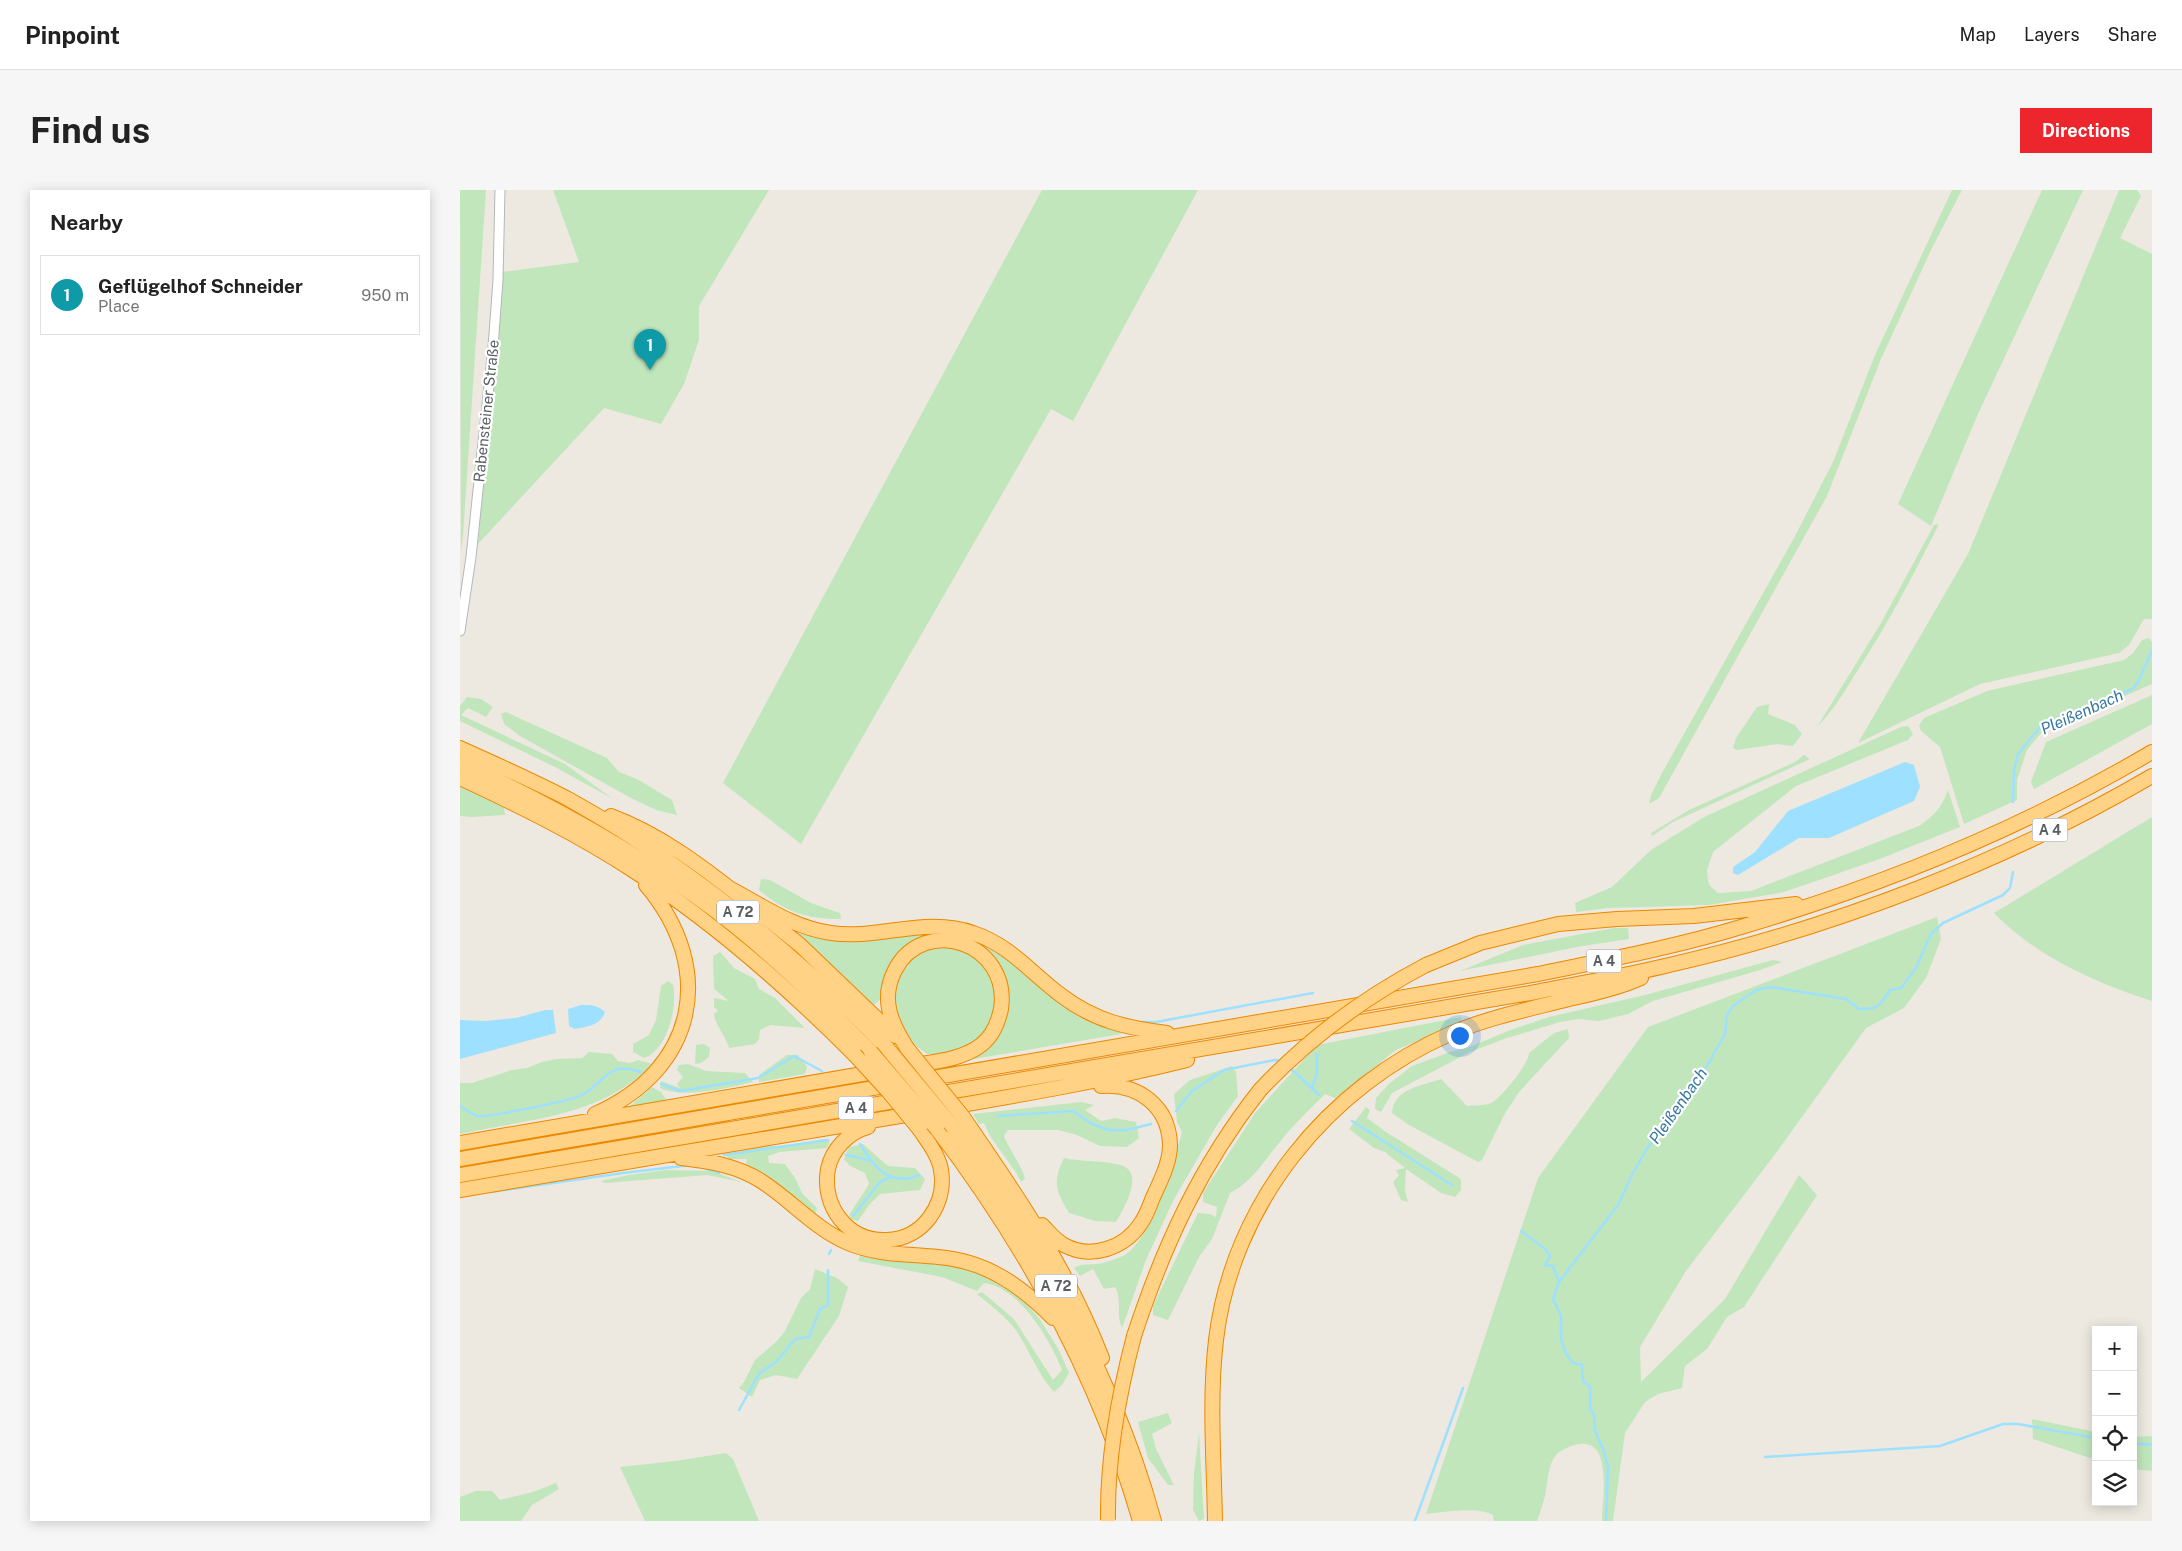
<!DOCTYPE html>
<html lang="en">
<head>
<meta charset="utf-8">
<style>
  :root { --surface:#fff; --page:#f6f6f6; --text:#222; --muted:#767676; --line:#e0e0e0; --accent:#ed262e }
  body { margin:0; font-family:"Public Sans",sans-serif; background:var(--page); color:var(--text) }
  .controls { position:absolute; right:15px; bottom:15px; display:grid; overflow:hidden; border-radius:0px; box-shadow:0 2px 12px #0003 }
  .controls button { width:45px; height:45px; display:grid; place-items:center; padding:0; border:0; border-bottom:1px solid var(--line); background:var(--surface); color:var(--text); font:25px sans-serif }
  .you { position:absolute; left:999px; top:845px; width:18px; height:18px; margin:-12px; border:4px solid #fff; border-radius:50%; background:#1a73e8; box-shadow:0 0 0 8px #1a73e833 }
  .badge { display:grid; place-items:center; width:32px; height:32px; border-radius:50%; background:var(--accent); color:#fff; font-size:16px; font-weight:700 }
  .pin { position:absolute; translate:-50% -41px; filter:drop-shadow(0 1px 2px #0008) }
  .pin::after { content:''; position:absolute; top:26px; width:18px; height:15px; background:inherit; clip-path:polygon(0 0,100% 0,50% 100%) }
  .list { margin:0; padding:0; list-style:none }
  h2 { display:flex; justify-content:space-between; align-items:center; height:65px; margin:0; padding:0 20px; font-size:21px }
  h2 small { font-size:16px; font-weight:400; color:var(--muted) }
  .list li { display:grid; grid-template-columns:32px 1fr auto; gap:15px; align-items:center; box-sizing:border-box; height:80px; margin:0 10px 10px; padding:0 10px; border:1px solid var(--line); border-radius:0px }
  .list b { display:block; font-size:19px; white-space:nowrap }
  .list p { margin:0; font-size:16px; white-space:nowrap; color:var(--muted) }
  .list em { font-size:16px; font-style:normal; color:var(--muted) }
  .icon { flex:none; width:28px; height:28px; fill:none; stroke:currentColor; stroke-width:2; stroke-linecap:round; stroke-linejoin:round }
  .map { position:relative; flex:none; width:1692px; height:1331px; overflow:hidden; border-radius:0px }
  header { display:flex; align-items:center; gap:30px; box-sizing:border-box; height:70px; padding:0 25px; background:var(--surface); border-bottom:1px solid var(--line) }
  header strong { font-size:24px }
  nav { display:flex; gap:28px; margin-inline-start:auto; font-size:18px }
  .intro { display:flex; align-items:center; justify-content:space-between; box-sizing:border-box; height:120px; padding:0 30px }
  h1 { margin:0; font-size:35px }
  .button { padding:12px 22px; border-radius:0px; background:var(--accent); color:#fff; font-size:18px; font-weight:700 }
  main { display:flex; gap:30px; padding:0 30px }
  aside { flex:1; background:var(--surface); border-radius:0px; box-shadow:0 2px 12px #0003 }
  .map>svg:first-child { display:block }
  .green { fill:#c1e6bc }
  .water { fill:#9ee0ff }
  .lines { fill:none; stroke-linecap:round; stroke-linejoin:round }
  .stream { stroke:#9ee0ff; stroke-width:2.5 }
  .minor-casing { stroke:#b3b8bc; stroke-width:11 }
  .highway-casing { stroke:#ed8700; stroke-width:16 }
  .minor { stroke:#fff; stroke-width:9 }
  .highway { stroke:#ffd285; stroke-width:14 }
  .highway-bridge-casing { stroke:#ed8700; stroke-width:16; stroke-linecap:butt }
  .highway-bridge { stroke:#ffd285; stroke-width:14 }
  .labels { text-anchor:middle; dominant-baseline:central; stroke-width:4.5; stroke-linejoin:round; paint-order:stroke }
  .shield { fill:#fff; stroke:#8b8e91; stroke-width:1 }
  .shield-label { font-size:14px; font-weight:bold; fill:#595e62 }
  .street-label { font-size:15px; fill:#595e62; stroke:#fff }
  .water-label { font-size:16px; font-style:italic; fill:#3577a1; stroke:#fff }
</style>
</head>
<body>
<header>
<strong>Pinpoint</strong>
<nav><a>Map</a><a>Layers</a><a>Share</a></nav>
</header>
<div class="intro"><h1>Find us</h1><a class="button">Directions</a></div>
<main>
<aside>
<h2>Nearby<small></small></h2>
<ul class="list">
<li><span class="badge" style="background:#0f9aa8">1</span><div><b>Geflügelhof Schneider</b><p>Place</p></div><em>950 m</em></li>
</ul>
</aside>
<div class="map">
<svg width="1692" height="1331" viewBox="0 0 1692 1331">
  <rect width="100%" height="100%" fill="#ede9e0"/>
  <!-- green -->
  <path class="green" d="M0,0H26L3,346L1,360Z
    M93,0H309L239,116V150L224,194L201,234L144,218L18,354L42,82L119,72Z
    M582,0H738L613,231L591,219L341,654L263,593Z
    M1492,0H1502L1472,58L1421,169L1367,306L1199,608L1189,614L1191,605L1202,583L1334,348L1373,272L1415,165Z
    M1582,0H1623L1518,224L1471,336L1438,314Z
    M1659,0H1677L1681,6L1660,48L1692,64V430L1691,429H1684L1669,455L1659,463L1520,494L1398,553L1508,364Z
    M1479,334C1455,382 1430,430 1401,475C1387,497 1375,519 1357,537L1421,433L1474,335Z
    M1689,448L1692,452V494L1581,543L1567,560L1557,590V610L1504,634L1480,557L1461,541L1459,535L1464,528L1527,501L1664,470L1673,463L1682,450Z
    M1692,505V534L1574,599L1571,592L1586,552Z
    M7,507L21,509L33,517L26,527L8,518L1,525L105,574L153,609L97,578L0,531V516Z
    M1309,514L1308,524L1335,535L1342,544L1333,556L1317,554L1277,560L1273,558L1276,548L1297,517Z
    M46,522L147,568L159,582L177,589L212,610L217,625L196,620L169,607L60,546L44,534L41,524Z
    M1448,536L1453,544L1448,550L1336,596L1253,662L1247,680L1248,691L1250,696L1258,703L1291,701L1459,636C1474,626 1482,617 1488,600L1500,637L1417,670L1324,702L1249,715L1149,718L1116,722L1115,713L1152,697L1191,660L1244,627L1441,537Z
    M1344,565L1350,569L1213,632L1192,646L1191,643L1229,620L1335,572Z
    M0,596L44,617L45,625L12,627L0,626Z
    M1692,627V811C1637,794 1574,765 1534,723Z
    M301,689L310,690L351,713L380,723L381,729C346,729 326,722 299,700Z
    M1477,727L1481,749L1466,788L1444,818L1406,838L1316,963L1226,1081L1180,1157L1181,1192L1265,1109L1339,985L1357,1005L1284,1117L1267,1127L1247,1159L1225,1176L1222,1198L1198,1204L1185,1212L1165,1243L1153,1331H1142C1142,1310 1153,1250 1120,1254C1112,1255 1102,1259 1096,1265C1087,1276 1088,1293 1085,1306C1083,1314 1080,1323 1077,1331H1034L1033,1325C1018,1316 983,1322 966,1324L1078,988L1188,837Z
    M1154,738H1168L1169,749L1122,756L1000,781L1063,755Z
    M334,739C387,762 447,732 502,747C543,757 565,784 595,810C614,825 636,835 659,841L661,844L490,873L536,848L544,836L548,809L545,789L514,753H455L422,808L414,815L332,740Z
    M486,755L512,762L532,783L538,818L523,846L504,858L487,864H467C460,858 449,852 444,844C426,816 431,775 463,760C470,757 479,756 486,755Z
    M260,762L274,778L295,789L299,799L315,808L345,838L310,835L300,840L299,849L295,854L269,858C266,846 255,835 254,824L258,821L254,817V808L269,811L254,799L253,766Z
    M1313,770L1322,772L1297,781L1193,811L1168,824L1139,831L1119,829L1100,832L1044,849L1010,862L932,903L921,922L915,919L916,908L930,893L952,876L990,862L1012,856L1048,841L1089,827L1185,805Z
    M208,791L213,795C218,816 207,861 184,868L173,862V854L189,845L196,830L201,796Z
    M1001,827L1002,832L936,860L875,908L865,904C850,919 833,935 819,953C803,972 793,991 770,1003L752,1049L739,1067L708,1130L693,1125V1116L738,1023L750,1024L756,1027L757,1017L743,1012V1003L795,923L857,855Z
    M1108,839L1109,848L1059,902L1044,925L1022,970L1018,972L949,935L932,923C934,898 962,896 981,889L1007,916C1014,915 1024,916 1031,913C1041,908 1069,874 1069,863L1094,843Z
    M244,854L250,858L249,867L241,873L235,874L236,855Z
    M129,862L152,864L158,871L170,873L178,870L192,874C143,927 67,929 0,944V893H12L52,880L67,878L82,872L97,869L122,868Z
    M327,865H338L347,877L345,884L299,892V885Z
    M228,874L246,881L285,883L293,892C267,898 224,909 200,898L201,891L220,898L217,894L223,887L217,880L219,875Z
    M772,876L776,882L778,906L757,935L713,1011L686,1070L662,1138C655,1124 663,1110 655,1097L644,1099L633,1079L620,1086L614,1078C621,1073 628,1075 636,1074C646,1073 656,1069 665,1065C689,1052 715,969 722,942L717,932L714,904L730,890Z
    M192,897L201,902L206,909L199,913L168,918Z
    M621,912L634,915L625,920L641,931L655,928L676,932L679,948L667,957L640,956L617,945L598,940H548L544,946C549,959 563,978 565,989L561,992L557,984L530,946L524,933L519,934L513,924Z
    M906,917L910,920L907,928L926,942L1001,989V1000L995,1007L981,1003L946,979L945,1000L948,1012L941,1010L933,992L939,985L936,980L945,978L925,962L914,958L889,939Z
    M364,949L370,951L367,958L320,962L308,966L309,973L325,974L335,988L342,1003L357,1018L355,1024L309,989L286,975L287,969H269L265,964L307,955L321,957Z
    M403,954L428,976L455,978L465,989L460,1000L420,1004L409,1015L398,1031L391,1029L389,1025L409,994L405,983L390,976L384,969L389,957Z
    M604,968C622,972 642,970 660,975C686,981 664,1019 656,1032L635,1031L609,1023C596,1001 592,992 604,968Z
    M205,980L252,981L282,992L247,985L145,993L141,991L169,985Z
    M400,1066L456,1073L483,1074L523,1083L555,1101L579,1128L599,1160L609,1183L602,1195L594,1202C577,1183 569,1159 555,1139C544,1125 530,1115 517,1104L522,1102L554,1129L593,1190L602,1180C590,1149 559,1097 524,1093L517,1101L482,1087L398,1071Z
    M355,1079L377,1088L388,1097L379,1126L337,1189L316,1185L300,1190L292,1207L279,1198L284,1192L295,1170L318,1150L325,1141L341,1108L350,1099Z
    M708,1223L712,1233L692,1244L696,1259L714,1295H708L688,1268L678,1232Z
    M1572,1229L1636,1242V1270L1573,1249Z
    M739,1243L744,1329L739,1331L733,1320L734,1283Z
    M1692,1246V1281L1673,1279V1247Z
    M266,1263L273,1269L299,1331H185L160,1277L215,1271Z
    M96,1293L99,1299L72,1315L61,1331H0V1307L16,1301H32L40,1310L73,1302Z"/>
  <!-- water -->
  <path class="water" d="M1445,572L1454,575L1460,597L1454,611L1369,648H1339L1278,685L1273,683V677L1295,662L1328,621Z
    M121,815C131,815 138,815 145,822C141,835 127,837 115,839L109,836L108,819Z
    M85,820H93L96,843L0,869V830L26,831L56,828Z"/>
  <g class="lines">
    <!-- stream -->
    <path class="stream" d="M1553,612L1554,580L1558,564L1579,538L1672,499L1677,494L1692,461
      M682,832H696L853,803
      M830,878L859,905
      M201,894L220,901L298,888L334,866L362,881
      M852,898L857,884V864
      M0,916C5,919 11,924 17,926C25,928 114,910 122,905C148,890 146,871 181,882
      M716,921L732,901L764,880L815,870L822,871
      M538,926L613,921L634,935L650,940H667L691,934
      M892,931L992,995
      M400,954C413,976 430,998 459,985
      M264,965L368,950
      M386,965L409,970
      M244,978L259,983
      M31,1002L163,983L231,975
      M393,1026L420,992L429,988
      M1061,1041L1085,1059L1090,1066L1085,1075L1093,1076L1099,1092
      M369,1064L371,1060
      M279,1220L299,1184L317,1171L335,1149L349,1147L360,1119L368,1115V1080
      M1673,1253L1692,1255
      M1305,1267L1480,1256L1543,1234H1558L1636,1248
      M955,1331L1003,1198
      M1146,1331L1148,1277L1143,1259L1135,1241L1134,1225L1130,1219V1197L1123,1191L1122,1175L1113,1173L1106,1164L1101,1150V1126L1093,1109L1099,1092L1158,1015L1173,983L1188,957L1235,897L1265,844L1267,825L1273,816L1296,800L1310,797L1386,809L1399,819L1414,818L1422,812L1430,800L1441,798L1456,778L1471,744L1483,733L1543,705L1550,698L1553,682"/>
    <!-- minor casing -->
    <g class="minor-casing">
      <path id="minor" d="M0,441L11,367L33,157L38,90L40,0"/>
    </g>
    <!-- highway casing -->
    <g class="highway-casing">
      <path id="highway" d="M0,558C37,575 74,591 110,610C229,676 333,762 428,859
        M0,573C89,613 175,661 253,719C310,762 361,812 411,862
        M0,588C60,616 119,645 174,681C255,733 327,797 395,865
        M151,626C197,643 239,674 277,704
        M271,699C303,716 334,738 371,743C418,750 466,726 513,743C550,755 572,784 602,806C635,831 667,838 707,843
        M299,722L340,755L435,846
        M966,775L1020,753L1098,734L1157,729L1234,726L1336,714
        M447,858C431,833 420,809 435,780C464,724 551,753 541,819C538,833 533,846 521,855C502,870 472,872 449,876
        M484,918C566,904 647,890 727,870
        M135,924C237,879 257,779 186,695
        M503,927C557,1005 607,1078 642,1168
        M408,937C389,942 372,959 368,979C361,1016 388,1052 427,1050C463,1049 487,1014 481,980C479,966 468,952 460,940
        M493,937C580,1056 655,1188 694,1331
        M477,939C566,1056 639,1189 680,1331
        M0,953L420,881
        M221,968C249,971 278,976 301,991C331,1010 355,1039 388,1053C416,1065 448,1064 478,1067C526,1071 560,1095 593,1128
        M0,969L1078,784C1146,770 1215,757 1281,737C1424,695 1563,638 1692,562
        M0,985L1076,802C1120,793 1165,786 1209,775C1373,738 1547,671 1692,586
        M0,1000L458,923
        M582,1035C589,1042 595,1050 604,1055C631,1070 665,1058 681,1033C687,1025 690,1014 694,1005C701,990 710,972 710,955C709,916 678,893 641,896
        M674,1146C704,1055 740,976 800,900
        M755,1331C754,1271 749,1210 756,1150C772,1014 868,896 992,843C1030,827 1070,819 1109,809C1133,804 1159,798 1181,788"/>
    </g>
    <!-- minor -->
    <use href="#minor" class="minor"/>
    <!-- highway -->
    <use href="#highway" class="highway"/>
    <!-- highway-bridge casing -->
    <g class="highway-bridge-casing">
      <path id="highway-bridge" d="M447,858L503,927
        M428,859L493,937
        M411,862L477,939
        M395,865L428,901L460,940
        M800,900C849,848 903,808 966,775
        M648,1330C647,1268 658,1207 674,1146"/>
    </g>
    <!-- highway-bridge -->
    <use href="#highway-bridge" class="highway-bridge"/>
  </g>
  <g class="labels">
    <!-- shield labels -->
    <g class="shield">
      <rect x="1572.5" y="628.5" width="35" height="23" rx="4"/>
      <rect x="257" y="710.5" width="42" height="23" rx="4"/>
      <rect x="1126.5" y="759.5" width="35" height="23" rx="4"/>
      <rect x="378.5" y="906.5" width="35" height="23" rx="4"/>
      <rect x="575" y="1084.5" width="42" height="23" rx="4"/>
    </g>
    <g class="shield-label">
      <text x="1590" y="640">A 4</text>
      <text x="278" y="722">A 72</text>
      <text x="1144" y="771">A 4</text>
      <text x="396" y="918">A 4</text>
      <text x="596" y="1096">A 72</text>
    </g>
    <!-- street labels -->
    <g class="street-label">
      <text transform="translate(26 221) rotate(-84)">Rabensteiner Straße</text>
    </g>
    <!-- water labels -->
    <g class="water-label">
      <text transform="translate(1622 522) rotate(-24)">Pleißenbach</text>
      <text transform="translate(1218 916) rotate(-55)">Pleißenbach</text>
    </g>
  </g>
</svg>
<div class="controls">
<button>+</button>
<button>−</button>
<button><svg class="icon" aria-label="locate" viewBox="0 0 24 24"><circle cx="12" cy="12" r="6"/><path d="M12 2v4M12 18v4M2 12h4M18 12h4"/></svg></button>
<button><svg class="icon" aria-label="layers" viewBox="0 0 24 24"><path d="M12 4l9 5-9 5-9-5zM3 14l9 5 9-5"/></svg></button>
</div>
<div class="you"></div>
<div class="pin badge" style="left:190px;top:180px;background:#0f9aa8">1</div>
</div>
</main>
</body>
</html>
